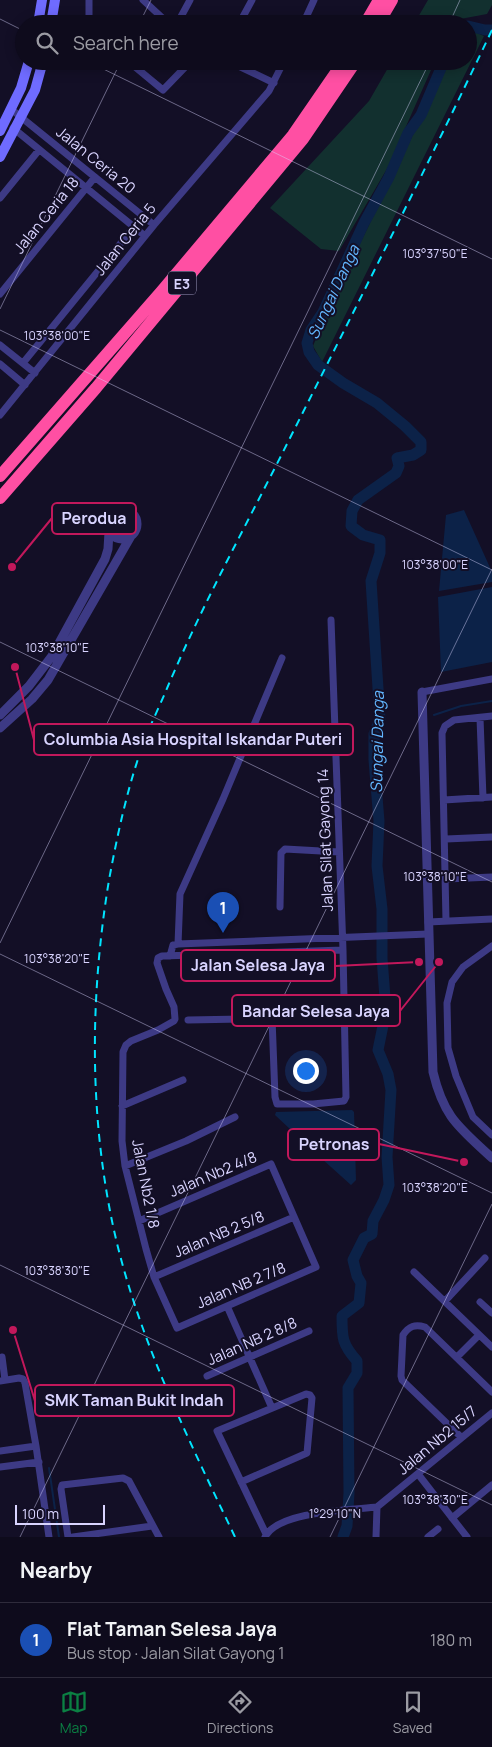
<!DOCTYPE html>
<html lang="en">
<head>
<meta charset="utf-8">
<style>
  :root { --surface:#0e0b1c; --page:#1c1929; --text:#f1f3f6; --muted:#9b9ba3; --line:#2e2b3b; --accent:#0b8043 }
  body { margin:0; font-family:Manrope,sans-serif; background:var(--page); color:var(--text) }
  .scale { position:absolute; left:15px; bottom:12px; width:90px; box-sizing:border-box; padding-left:5px; border:2px solid #d9d4ff; border-top:0; font-size:14px; line-height:18px; white-space:nowrap; color:#d9d4ff; -webkit-text-stroke:4px #130f26; paint-order:stroke }
  .you { position:absolute; left:305px; top:1070px; width:18px; height:18px; margin:-12px; border:4px solid #fff; border-radius:50%; background:#1a73e8; box-shadow:0 0 0 8px #1a73e833 }
  .badge { display:grid; place-items:center; width:32px; height:32px; border-radius:50%; background:var(--accent); color:#fff; font-size:16px; font-weight:700 }
  .pin { position:absolute; translate:-50% -41px; filter:drop-shadow(0 1px 2px #0008) }
  .pin::after { content:''; position:absolute; top:26px; width:18px; height:15px; background:inherit; clip-path:polygon(0 0,100% 0,50% 100%) }
  .list { margin:0; padding:0; list-style:none }
  h2 { display:flex; justify-content:space-between; align-items:center; height:65px; margin:0; padding:0 20px; font-size:21px }
  h2 small { font-size:16px; font-weight:400; color:var(--muted) }
  .list li { display:grid; grid-template-columns:32px 1fr auto; gap:15px; align-items:center; box-sizing:border-box; height:75px; padding:0 20px; border-top:1px solid var(--line) }
  .list b { display:block; font-size:19px; white-space:nowrap }
  .list p { margin:0; font-size:16px; white-space:nowrap; color:var(--muted) }
  .list em { font-size:16px; font-style:normal; color:var(--muted) }
  .icon { flex:none; width:28px; height:28px; fill:none; stroke:currentColor; stroke-width:2; stroke-linecap:round; stroke-linejoin:round }
  .map { position:relative; flex:none; width:492px; height:1537px; overflow:hidden }
  .search { position:absolute; background:var(--surface); box-shadow:0 2px 12px #0003; left:15px; right:15px; top:15px; height:55px; display:flex; align-items:center; gap:12px; box-sizing:border-box; padding:0 18px; border-radius:28px; color:var(--muted); font-size:19px }
  .sheet { height:140px; background:var(--surface) }
  nav { display:flex; justify-content:space-around; align-items:center; box-sizing:border-box; height:70px; border-top:1px solid var(--line); background:var(--surface); font-size:14px; color:var(--muted) }
  nav a { display:grid; justify-items:center; gap:2px }
  nav .on { color:var(--accent) }
  .map>svg:first-child { display:block }
  .green { fill:#12302f }
  .water { fill:#0c2248 }
  .lines { fill:none; stroke-linecap:round; stroke-linejoin:round }
  .stream { stroke:#0c2248; stroke-width:2 }
  .river { stroke:#0c2248; stroke-width:11 }
  .minor { stroke:#3d3a85; stroke-width:7 }
  .tertiary { stroke:#3d3a85; stroke-width:9 }
  .secondary { stroke:#6f6bff; stroke-width:10 }
  .motorway { stroke:#ff4fa3; stroke-width:12 }
  .rail { stroke:#00e5ff; stroke-width:2; stroke-dasharray:8 6; stroke-linecap:butt }
  .ticks { fill:none; stroke:#d9d4ff; stroke-width:1; stroke-opacity:0.45 }
  .labels { text-anchor:middle; dominant-baseline:central; stroke-width:4; stroke-linejoin:round; paint-order:stroke }
  .shield { fill:#130f26; stroke:#9e99be; stroke-width:1 }
  .shield-label { font-size:14px; font-weight:bold; fill:#d9d4ff }
  .street-label { font-size:15px; fill:#d9d4ff; stroke:#130f26 }
  .water-label { font-size:16px; font-style:italic; fill:#62b6ff; stroke:#130f26 }
  .ticks-label { font-size:12px; text-anchor:middle; fill:#d9d4ff; stroke:#130f26; stroke-width:4; stroke-linejoin:round; paint-order:stroke }
  .leader { fill:none; stroke:#c2185b; stroke-width:2 }
  .callout-dot { fill:#c2185b; stroke:#130f26; stroke-width:2 }
  .callout { fill:#130f26; stroke:#c2185b; stroke-width:2 }
  .callout-label { font-size:16px; text-anchor:middle; font-weight:bold; fill:#d9d4ff }
</style>
</head>
<body>
<div class="map">
<svg width="492" height="1537" viewBox="0 0 492 1537">
  <rect width="100%" height="100%" fill="#130f26"/>
  <!-- green -->
  <path class="green" d="M428,0H492V5L487,14L455,20L453,24H414Z
    M468,29L484,36L322,362L313,346L331,303L449,61H468Z
    M392,61H435L388,167L339,251L321,249L270,208L369,101Z"/>
  <!-- water -->
  <path class="water" d="M464,510L492,572V582L439,591L446,515Z
    M492,587V662L441,672L438,597Z
    M352,1110L354,1112L355,1140L353,1142L305,1143L275,1115L276,1112Z
    M353,1145L355,1147L356,1180L351,1185L311,1149V1147Z"/>
  <g class="lines">
    <!-- stream -->
    <path class="stream" d="M434,715L461,706L492,701
      M49,1468L59,1537"/>
    <!-- river -->
    <path class="river" d="M468,26L485,30H492
      M343,1537L347,1526L349,1493L348,1388L357,1373V1361C342,1344 342,1338 342,1316L359,1303L361,1283L357,1276L353,1260L364,1238L372,1234L373,1221L384,1200L389,1185L387,1157L391,1090L388,1074L378,1050L386,1011L382,958V909L377,866L379,821L374,760V734L380,719L371,581L380,553V540L363,535L351,526L352,511L358,500L396,473L399,466L397,458L413,455L421,450V442L405,426L377,403L343,383L318,365L309,352L307,343L311,330L323,312L364,223L389,177L408,133L421,115L444,61"/>
    <!-- minor -->
    <path class="minor" d="M143,0L169,24
      M89,24V0
      M177,24L190,0
      M239,24L252,0
      M303,24L314,0
      M128,61L163,90L191,61
      M228,61L274,83
      M11,109L154,225
      M13,128L145,236
      M0,198L39,150
      M0,294L95,177
      M0,345L35,373
      M23,363L134,227
      M0,364L25,385
      M0,415L154,225L269,91L284,61
      M422,692L492,679
      M480,718L483,798
      M444,800L492,797
      M446,839L492,837
      M446,879L492,877
      M280,907L281,853L285,849L339,852
      M446,921L442,733L445,726L454,720L492,716
      M428,922L492,919
      M178,944L180,894L223,799L282,658
      M492,946L463,967L452,982L447,1003L448,1048L456,1076L473,1117L492,1135
      M170,956L173,945L178,944L428,934
      M272,1018L275,1097L277,1104H313L344,1101L346,1097L343,950
      M188,1020L343,1017
      M122,1106L183,1080
      M125,1166L186,1141L235,1117
      M139,1221L271,1164L316,1267L177,1328L154,1277L146,1249L125,1166L122,1141L123,1052L126,1045L131,1041L158,1030L174,1021L175,1019L174,1007L166,989L157,963L158,958L162,956L343,950L331,620
      M414,1272L492,1347
      M154,1277L294,1217
      M445,1301L485,1258
      M480,1302L492,1313
      M227,1306L272,1408
      M2,1357L5,1380
      M457,1357L479,1335
      M207,1376L309,1331
      M0,1381L19,1378L23,1379L25,1383L36,1446L49,1537
      M461,1437L402,1380L401,1376L403,1335C409,1326 415,1324 425,1327L492,1392
      M0,1451L36,1446
      M0,1467L39,1462
      M418,1474L467,1537
      M241,1482L307,1453L312,1398L310,1395L306,1394L217,1431L266,1534
      M377,1507L492,1413
      M452,1518L492,1485
      M68,1537L61,1489L62,1485L123,1478L129,1481L159,1537
      M73,1537L152,1526
      M265,1537C278,1511 351,1510 377,1507L376,1537
      M428,1537L438,1529"/>
    <!-- tertiary -->
    <path class="tertiary" d="M107 524a15 15 0 1 1 30 0a15 15 0 1 1-30 0Z
      M422,692L433,1072C444,1118 459,1127 492,1158
      M0,715L29,686L52,656L105,559L108,549L109,532
      M0,728L32,699L48,680L131,536"/>
    <!-- secondary -->
    <path class="secondary" d="M38,24L42,0
      M51,24L55,0
      M0,131L21,88L29,61
      M0,157L35,90L43,61"/>
    <!-- motorway -->
    <path class="motorway" d="M365,24L379,0
      M378,24L392,0
      M0,476L161,292L293,135L344,61
      M0,498L96,388L303,139L356,61"/>
    <!-- rail -->
    <path class="rail" d="M235,1537C185,1432 132,1326 110,1211C89,1102 91,989 109,880C117,837 126,794 140,753C147,731 159,708 168,686C204,601 249,520 290,438C358,303 427,167 492,30"/>
  </g>
  <!-- ticks -->
  <path class="ticks" d="M0,19L24,31M139,24L151,0M449,24L460,0M87,61L492,259M0,309L121,61M0,330L492,570M0,642L492,882M0,943L430,61M0,954L492,1193M0,1265L492,1505M20,1537L492,569M330,1537L492,1204"/>
  <g class="labels">
    <!-- shield labels -->
    <rect class="shield" x="168" y="271.5" width="28" height="23" rx="4"/>
    <g class="shield-label">
      <text x="182" y="283">E3</text>
    </g>
    <!-- street labels -->
    <g class="street-label">
      <text transform="translate(96 160) rotate(39)">Jalan Ceria 20</text>
      <text transform="translate(46 215) rotate(-51)">Jalan Ceria 18</text>
      <text transform="translate(125 239) rotate(-51)">Jalan Ceria 5</text>
      <text transform="translate(325 840) rotate(-92)">Jalan Silat Gayong 14</text>
      <text transform="translate(213 1174) rotate(-23)">Jalan Nb2 4/8</text>
      <text transform="translate(146 1184) rotate(79)">Jalan Nb2 1/8</text>
      <text transform="translate(219 1234) rotate(-23)">Jalan NB 2 5/8</text>
      <text transform="translate(241 1285) rotate(-23)">Jalan NB 2 7/8</text>
      <text transform="translate(252 1341) rotate(-24)">Jalan NB 2 8/8</text>
      <text transform="translate(437 1440) rotate(-40)">Jalan Nb2 15/7</text>
    </g>
    <!-- water labels -->
    <g class="water-label">
      <text transform="translate(333 292) rotate(-65)">Sungai Danga</text>
      <text transform="translate(377 742) rotate(-89)">Sungai Danga</text>
    </g>
  </g>
  <g class="ticks-label">
    <text x="435" y="258">103°37'50"E</text>
    <text x="57" y="340">103°38'00"E</text>
    <text x="435" y="569">103°38'00"E</text>
    <text x="57" y="652">103°38'10"E</text>
    <text x="435" y="881">103°38'10"E</text>
    <text x="57" y="963">103°38'20"E</text>
    <text x="435" y="1192">103°38'20"E</text>
    <text x="57" y="1275">103°38'30"E</text>
    <text x="435" y="1504">103°38'30"E</text>
    <text x="335" y="1518">1°29'10"N</text>
  </g>
  <!-- callouts -->
  <path class="leader" d="M12 567L52 518M15 667L34 740M419 962L335 966M439 962L400 1011M464 1162L379 1144M13 1330L35 1401"/>
  <g class="callout-dot">
    <circle cx="12" cy="567" r="5"/>
    <circle cx="15" cy="667" r="5"/>
    <circle cx="419" cy="962" r="5"/>
    <circle cx="439" cy="962" r="5"/>
    <circle cx="464" cy="1162" r="5"/>
    <circle cx="13" cy="1330" r="5"/>
  </g>
  <g class="callout">
    <rect x="52" y="503" width="84" height="31" rx="5"/>
    <rect x="34" y="724" width="319" height="31" rx="5"/>
    <rect x="181" y="950" width="154" height="31" rx="5"/>
    <rect x="232" y="995" width="168" height="31" rx="5"/>
    <rect x="288" y="1129" width="91" height="31" rx="5"/>
    <rect x="35" y="1385" width="199" height="31" rx="5"/>
  </g>
  <g class="callout-label">
    <text x="94" y="524">Perodua</text>
    <text x="193" y="745">Columbia Asia Hospital Iskandar Puteri</text>
    <text x="258" y="971">Jalan Selesa Jaya</text>
    <text x="316" y="1017">Bandar Selesa Jaya</text>
    <text x="334" y="1150">Petronas</text>
    <text x="134" y="1406">SMK Taman Bukit Indah</text>
  </g>
</svg>
<div class="scale">100 m</div>
<div class="you"></div>
<div class="pin badge" style="left:223px;top:933px;background:#1a4fb4">1</div>
<div class="search"><svg class="icon" aria-label="search" viewBox="0 0 24 24"><circle cx="10" cy="10" r="6"/><path d="M15 15l6 6"/></svg>Search here</div>
</div>
<section class="sheet">
<h2>Nearby<small></small></h2>
<ul class="list">
<li><span class="badge" style="background:#1a4fb4">1</span><div><b>Flat Taman Selesa Jaya</b><p>Bus stop · Jalan Silat Gayong 1</p></div><em>180 m</em></li>
</ul>
</section>
<nav>
<a class="on"><svg class="icon" aria-label="map" viewBox="0 0 24 24"><path d="M3 6l6-2 6 2 6-2v14l-6 2-6-2-6 2zM9 4v14M15 6v14"/></svg>Map</a>
<a><svg class="icon" aria-label="directions" viewBox="0 0 24 24"><path d="M12 3l9 9-9 9-9-9zM9 14v-3h6M13 9l2 2-2 2"/></svg>Directions</a>
<a><svg class="icon" aria-label="saved" viewBox="0 0 24 24"><path d="M7 4h10v16l-5-4-5 4z"/></svg>Saved</a>
</nav>
</body>
</html>
